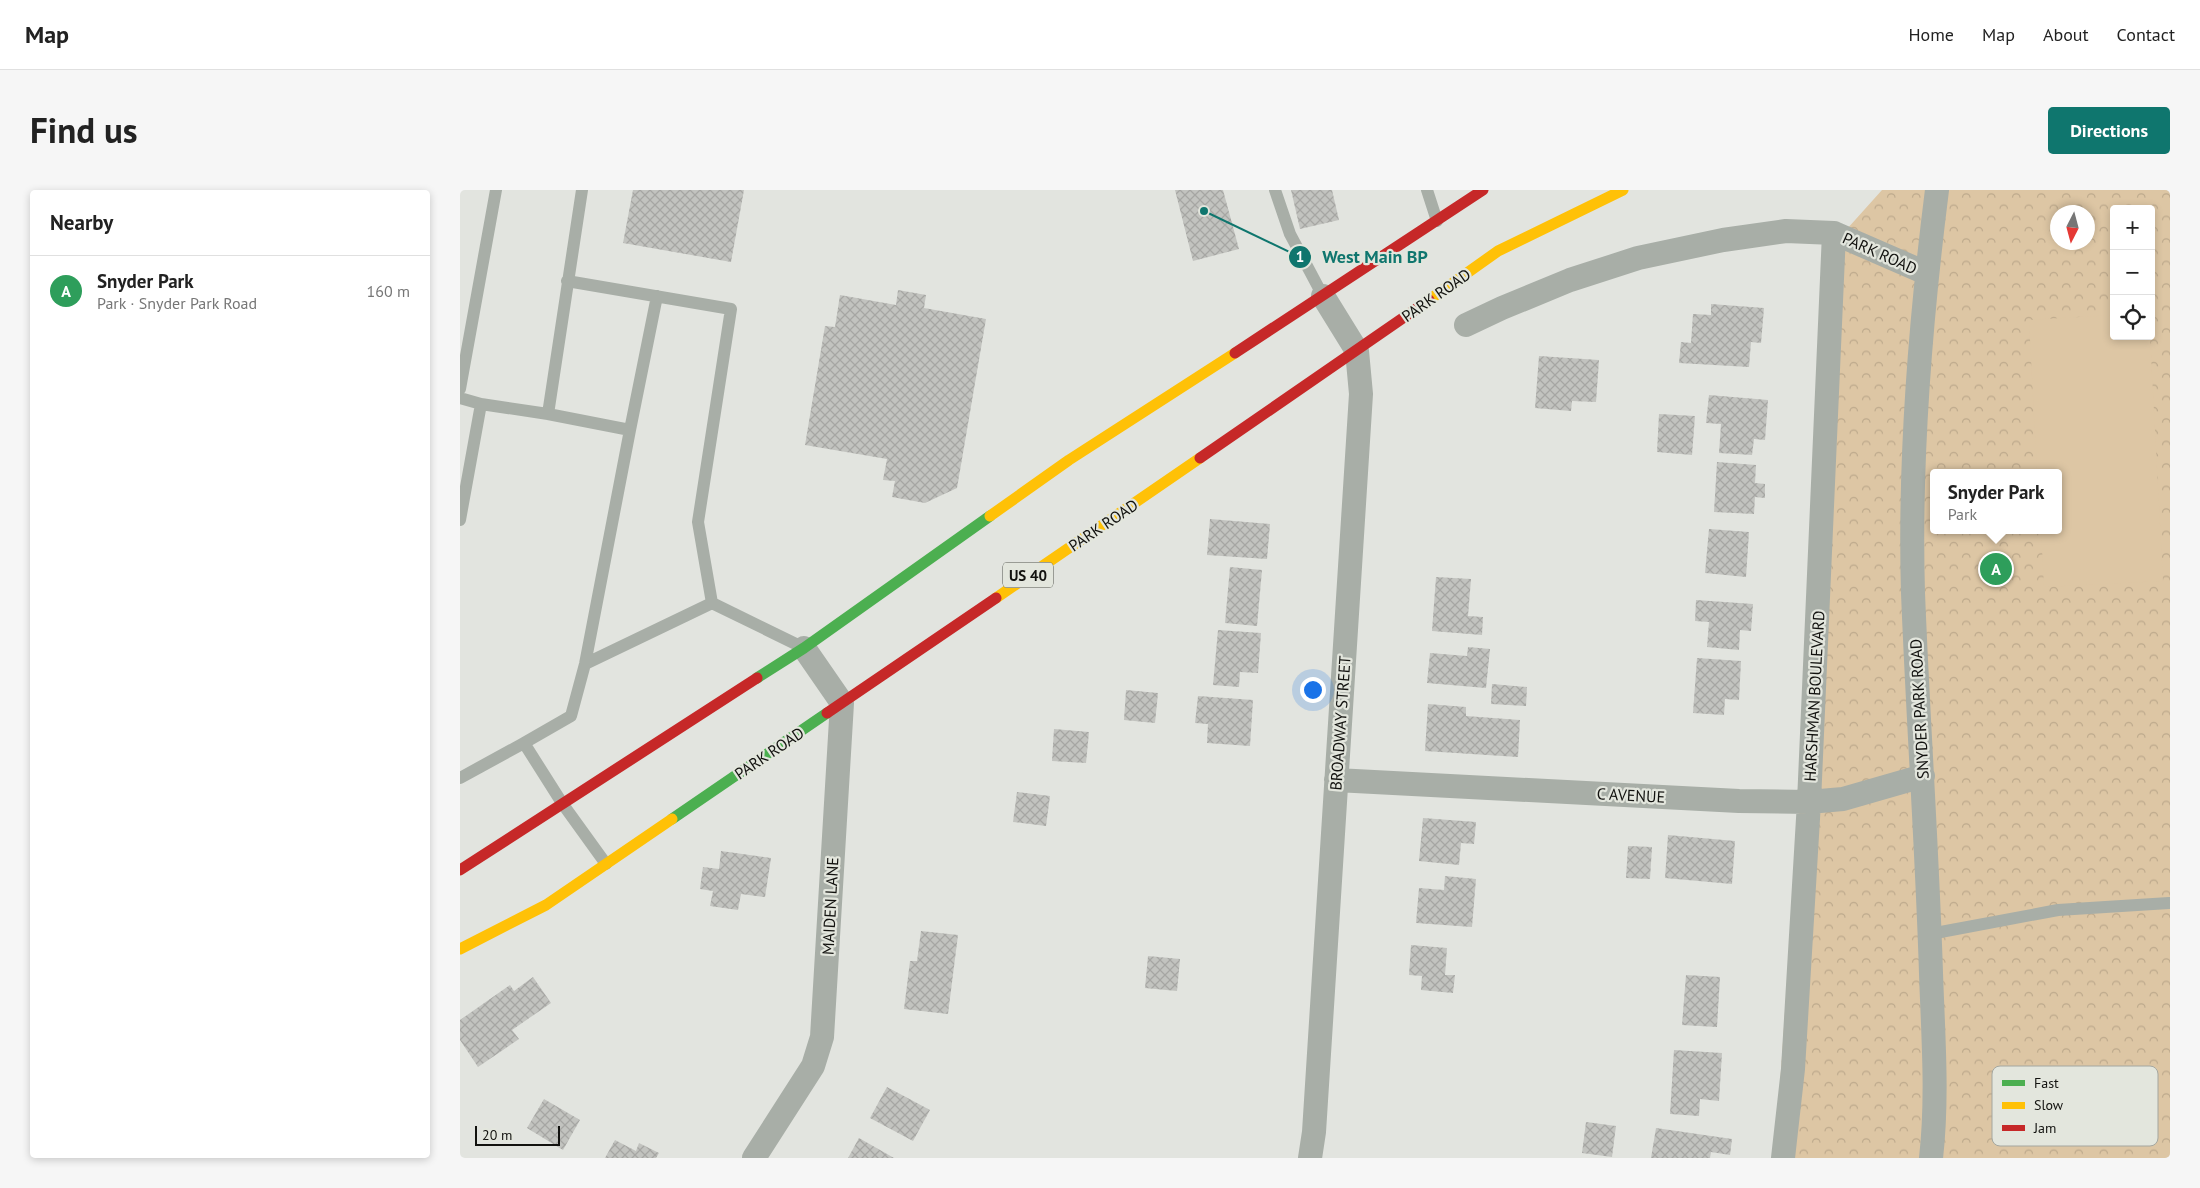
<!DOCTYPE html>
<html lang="en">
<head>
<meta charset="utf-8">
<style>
  :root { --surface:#fff; --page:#f6f6f6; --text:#222; --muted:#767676; --line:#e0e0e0; --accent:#0f766e }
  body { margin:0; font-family:"PT Sans",sans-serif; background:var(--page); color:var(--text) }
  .controls { position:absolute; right:15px; top:15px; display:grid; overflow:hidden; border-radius:5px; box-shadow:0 2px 8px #0003 }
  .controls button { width:45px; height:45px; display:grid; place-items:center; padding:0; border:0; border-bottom:1px solid var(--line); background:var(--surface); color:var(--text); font:25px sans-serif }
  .compass { position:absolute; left:1590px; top:15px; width:45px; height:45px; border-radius:50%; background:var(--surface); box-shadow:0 2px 8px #0003; rotate:186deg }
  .scale { position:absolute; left:15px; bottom:12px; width:85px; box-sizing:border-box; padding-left:5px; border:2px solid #12120f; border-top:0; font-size:14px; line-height:18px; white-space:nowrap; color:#12120f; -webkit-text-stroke:4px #e3e6dd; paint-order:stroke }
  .you { position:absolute; left:852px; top:499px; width:18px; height:18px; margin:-12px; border:4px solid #fff; border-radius:50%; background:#1a73e8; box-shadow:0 0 0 8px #1a73e833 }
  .badge { display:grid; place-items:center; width:32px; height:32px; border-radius:50%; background:var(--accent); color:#fff; font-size:16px; font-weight:700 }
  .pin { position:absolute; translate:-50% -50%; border:2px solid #fff; box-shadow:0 1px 5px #0006 }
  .popup { position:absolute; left:1470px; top:279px; width:132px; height:65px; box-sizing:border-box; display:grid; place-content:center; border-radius:5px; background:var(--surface); filter:drop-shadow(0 1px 4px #0005); font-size:16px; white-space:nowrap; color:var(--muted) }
  .popup b { font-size:19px; color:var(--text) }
  .popup::after { content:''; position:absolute; left:50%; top:100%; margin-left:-10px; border:10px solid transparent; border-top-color:var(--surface) }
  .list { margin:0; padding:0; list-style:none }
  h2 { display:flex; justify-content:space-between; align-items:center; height:65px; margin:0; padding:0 20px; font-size:21px }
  h2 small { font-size:16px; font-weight:400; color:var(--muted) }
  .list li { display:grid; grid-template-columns:32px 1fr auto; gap:15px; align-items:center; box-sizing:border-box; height:70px; padding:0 20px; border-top:1px solid var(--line) }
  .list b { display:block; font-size:19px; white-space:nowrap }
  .list p { margin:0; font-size:16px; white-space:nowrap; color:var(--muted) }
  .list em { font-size:16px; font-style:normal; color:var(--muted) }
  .icon { flex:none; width:28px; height:28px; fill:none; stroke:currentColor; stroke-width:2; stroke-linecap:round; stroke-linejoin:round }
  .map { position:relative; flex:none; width:1710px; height:968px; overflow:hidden; border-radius:5px }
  header { display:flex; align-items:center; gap:30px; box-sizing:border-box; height:70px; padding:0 25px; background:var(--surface); border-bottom:1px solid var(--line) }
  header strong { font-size:24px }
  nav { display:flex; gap:28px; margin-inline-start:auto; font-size:18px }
  .intro { display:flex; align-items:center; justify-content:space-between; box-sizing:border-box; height:120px; padding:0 30px }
  h1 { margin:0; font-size:35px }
  .button { padding:12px 22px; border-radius:5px; background:var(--accent); color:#fff; font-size:18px; font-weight:700 }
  main { display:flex; gap:30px; padding:0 30px }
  aside { flex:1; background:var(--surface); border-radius:5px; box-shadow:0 2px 8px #0003 }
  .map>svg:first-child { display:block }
  .forest { fill:url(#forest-crowns); fill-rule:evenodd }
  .pitch { fill:#ddc6a4 }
  .building { fill:url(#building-cross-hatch) }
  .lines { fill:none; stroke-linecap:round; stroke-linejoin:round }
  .lane { stroke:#a8aea7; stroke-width:12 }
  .street { stroke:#a8aea7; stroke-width:24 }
  .fast { stroke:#4caf50; stroke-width:11 }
  .slow { stroke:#ffc107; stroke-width:11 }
  .jam { stroke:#c62828; stroke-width:11 }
  .labels { text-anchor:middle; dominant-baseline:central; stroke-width:4.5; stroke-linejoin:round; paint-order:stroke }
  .shield { fill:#e3e6dd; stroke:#51524d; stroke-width:1 }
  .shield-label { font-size:15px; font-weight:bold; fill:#12120f }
  .street-label { font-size:16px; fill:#12120f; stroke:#e3e6dd }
  .key { fill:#e3e6dd; stroke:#a4a69f; stroke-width:1 }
  .key-label { font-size:14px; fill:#12120f }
  .leader { fill:none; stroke:#0f766e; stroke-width:2 }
  .callout-dot { fill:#0f766e; stroke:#e3e6dd; stroke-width:2 }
  .mark-label { font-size:15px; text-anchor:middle; font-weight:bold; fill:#fff }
  .callout-label { font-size:18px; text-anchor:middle; font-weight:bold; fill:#0f766e; stroke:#e3e6dd; stroke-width:4.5; stroke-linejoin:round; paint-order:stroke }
</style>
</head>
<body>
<header>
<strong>Map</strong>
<nav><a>Home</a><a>Map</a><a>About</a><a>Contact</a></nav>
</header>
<div class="intro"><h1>Find us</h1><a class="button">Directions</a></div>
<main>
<aside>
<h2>Nearby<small></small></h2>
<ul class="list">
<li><span class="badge" style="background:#2e9e5b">A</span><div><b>Snyder Park</b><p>Park · Snyder Park Road</p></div><em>160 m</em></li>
</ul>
</aside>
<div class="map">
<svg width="1710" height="968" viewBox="0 0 1710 968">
  <defs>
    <pattern id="forest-crowns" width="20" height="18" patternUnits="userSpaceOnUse" patternTransform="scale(1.25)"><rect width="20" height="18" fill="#ddc6a4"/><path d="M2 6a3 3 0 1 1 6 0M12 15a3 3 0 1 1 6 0" fill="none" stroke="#bda98c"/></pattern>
    <pattern id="building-cross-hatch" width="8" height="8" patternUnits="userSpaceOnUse" patternTransform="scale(1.25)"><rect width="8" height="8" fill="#c2c3bf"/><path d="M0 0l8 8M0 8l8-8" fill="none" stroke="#a6a6a3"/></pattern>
  </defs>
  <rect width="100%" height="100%" fill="#e2e4df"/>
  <!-- forest -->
  <path class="forest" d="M1422,0H1710V968H1315L1378,49ZM1654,19H1691V146H1654ZM1598,22H1628V52H1598ZM1474,283H1598V340H1474Z"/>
  <!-- pitch -->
  <path class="pitch" d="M1654,125V146H1690L1703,391L1584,397L1581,340H1598V283H1577L1569,130Z"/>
  <!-- building -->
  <path class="building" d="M173,0H284L271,72L163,53Z
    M715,0H763L779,59L733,71Z
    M831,0H872L879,30L840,39Z
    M438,100L466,105L464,118L526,129L497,298L465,313L432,307L435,291L423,290L427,269L345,255L365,136L375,137L380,105L436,115Z
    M1251,114L1304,118L1301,153L1291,152L1289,177L1219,173L1221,152L1231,153L1233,124L1251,125Z
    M1079,166L1139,170L1136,212L1112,211L1111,221L1075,218Z
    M1249,205L1308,210L1305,250L1294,249L1292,265L1259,263L1261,234L1246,233Z
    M1199,224L1235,226L1232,265L1197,262Z
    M1257,272L1296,275L1295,293L1305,294V308L1295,307L1294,324L1254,322Z
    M750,329L810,334L807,369L747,365Z
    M1249,339L1289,342L1286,387L1245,383Z
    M770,377L802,380L797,436L765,433Z
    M976,387L1011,389L1008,426L1023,427L1022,445L972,441Z
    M1236,410L1293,414L1291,441L1280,440L1279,460L1247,457L1249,432L1235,431Z
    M758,440L801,443L798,483L780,482L779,497L753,495Z
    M1008,457L1030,459L1026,498L967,493L970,463L1007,466Z
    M1237,468L1281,471L1279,510L1265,509L1264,525L1233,523Z
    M1032,494L1067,497L1066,516L1031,514Z
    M666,500L698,503L695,533L664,530Z
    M738,506L793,510L790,556L747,553L748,534L735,533Z
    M968,514L1006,517V526L1060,530L1058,567L965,561Z
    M594,539L629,542L626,573L592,571Z
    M557,602L590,606L586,636L553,632Z
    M963,628L1016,632L1014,654L1001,653L999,675L959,671Z
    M1208,645L1275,651L1272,694L1205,688Z
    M1168,656L1192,657L1190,689L1166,688Z
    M261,661L311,668L305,707L281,704L278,720L250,716L253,701L240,699L243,677L259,679Z
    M985,686L1016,689L1012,737L956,733L959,698L984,700Z
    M461,741L498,745L488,824L444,819L450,771H457Z
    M951,755L987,758L985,785H995L993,803L961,800L962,786L949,785Z
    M688,766L720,769L717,801L685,798Z
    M1226,785L1260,787L1257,837L1222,835Z
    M73,787L91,813L52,840L59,849L18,877L0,850V830L50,795L54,801Z
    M1214,860L1262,863L1259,911L1240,909L1239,926L1210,924Z
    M427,897L470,920L453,951L410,928Z
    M84,909L120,930L103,960L67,938Z
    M1126,932L1156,936L1152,967L1122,963Z
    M1196,938L1272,949L1270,965L1251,962L1250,968H1191Z
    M399,948L434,968H388Z
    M155,950L176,961L179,953L199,963L196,968H145Z"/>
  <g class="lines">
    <!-- lane -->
    <path class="lane" d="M122,0L88,224L170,240L125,474L111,526L64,553L102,613L146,674
      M815,0L830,44L863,106
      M967,0L977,31
      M107,91L271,119L238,332L252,413L125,474
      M0,199L36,0
      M0,208L21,214L88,224
      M170,240L197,106
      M0,330L21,214
      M252,413L344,458
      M0,588L64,553
      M1470,744L1598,720L1709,713"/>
    <!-- street -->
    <path class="street" d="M1006,135L1042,118L1110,90L1178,68L1263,50L1326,41L1374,43L1466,83
      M876,590L1279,611L1349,612L1383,609L1463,586
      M294,968L353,876L362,847L382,513L344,458
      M850,968L854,942L901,204L897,161L863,106
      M1323,968L1333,879L1349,612L1374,43
      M1471,968C1478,907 1473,844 1471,783C1467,656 1458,530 1453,403C1449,268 1460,134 1477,0"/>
    <!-- fast -->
    <path class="fast" d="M297,488L344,458L530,326
      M212,629L367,523"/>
    <!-- slow -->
    <path class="slow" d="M969,110L1038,61L1163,0
      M530,326L609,270L775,163
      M536,408L740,268
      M0,759L86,715L212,629"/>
    <!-- jam -->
    <path class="jam" d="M775,163L1023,0
      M740,268L969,110
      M367,523L536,408
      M0,680L297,488"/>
  </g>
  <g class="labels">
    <!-- shield labels -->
    <rect class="shield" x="543" y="372.5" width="50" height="25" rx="4"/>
    <g class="shield-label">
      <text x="568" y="385">US 40</text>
    </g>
    <!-- street labels -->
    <g class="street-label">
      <text transform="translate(1420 63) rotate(24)">PARK ROAD</text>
      <text transform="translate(976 105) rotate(-35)">PARK ROAD</text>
      <text transform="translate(643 335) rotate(-34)">PARK ROAD</text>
      <text transform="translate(1354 506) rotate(-87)">HARSHMAN BOULEVARD</text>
      <text transform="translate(1459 519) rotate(-93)">SNYDER PARK ROAD</text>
      <text transform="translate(880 533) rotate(-86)">BROADWAY STREET</text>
      <text transform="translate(309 563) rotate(-34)">PARK ROAD</text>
      <text transform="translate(1171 605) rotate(3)">C AVENUE</text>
      <text transform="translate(370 716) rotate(-87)">MAIDEN LANE</text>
    </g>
  </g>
  <!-- legend -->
  <rect x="1532" y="876" width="166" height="80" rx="8" class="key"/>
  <rect x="1542" y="890" width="23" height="6" fill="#4caf50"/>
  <rect x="1542" y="912" width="23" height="7" fill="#ffc107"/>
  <rect x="1542" y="935" width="23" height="6" fill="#c62828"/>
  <g class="key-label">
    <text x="1574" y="898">Fast</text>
    <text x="1574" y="920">Slow</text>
    <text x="1574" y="943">Jam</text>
  </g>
  <!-- callouts -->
  <path class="leader" d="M744 21L840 67"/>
  <g class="callout-dot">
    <circle cx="744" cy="21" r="5"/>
    <circle cx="840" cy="67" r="12"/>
  </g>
  <g class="mark-label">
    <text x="840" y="72">1</text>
  </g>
  <g class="callout-label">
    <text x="915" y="73">West Main BP</text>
  </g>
</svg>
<div class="controls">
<button>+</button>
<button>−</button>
<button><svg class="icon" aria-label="locate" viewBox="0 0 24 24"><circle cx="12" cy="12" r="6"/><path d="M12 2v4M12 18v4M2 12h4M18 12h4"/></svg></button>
</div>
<svg class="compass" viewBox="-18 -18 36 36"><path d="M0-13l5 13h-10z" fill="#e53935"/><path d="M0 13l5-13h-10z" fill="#767676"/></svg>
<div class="scale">20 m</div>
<div class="you"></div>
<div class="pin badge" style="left:1536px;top:379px;background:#2e9e5b">A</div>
<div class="popup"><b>Snyder Park</b>Park</div>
</div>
</main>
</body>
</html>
